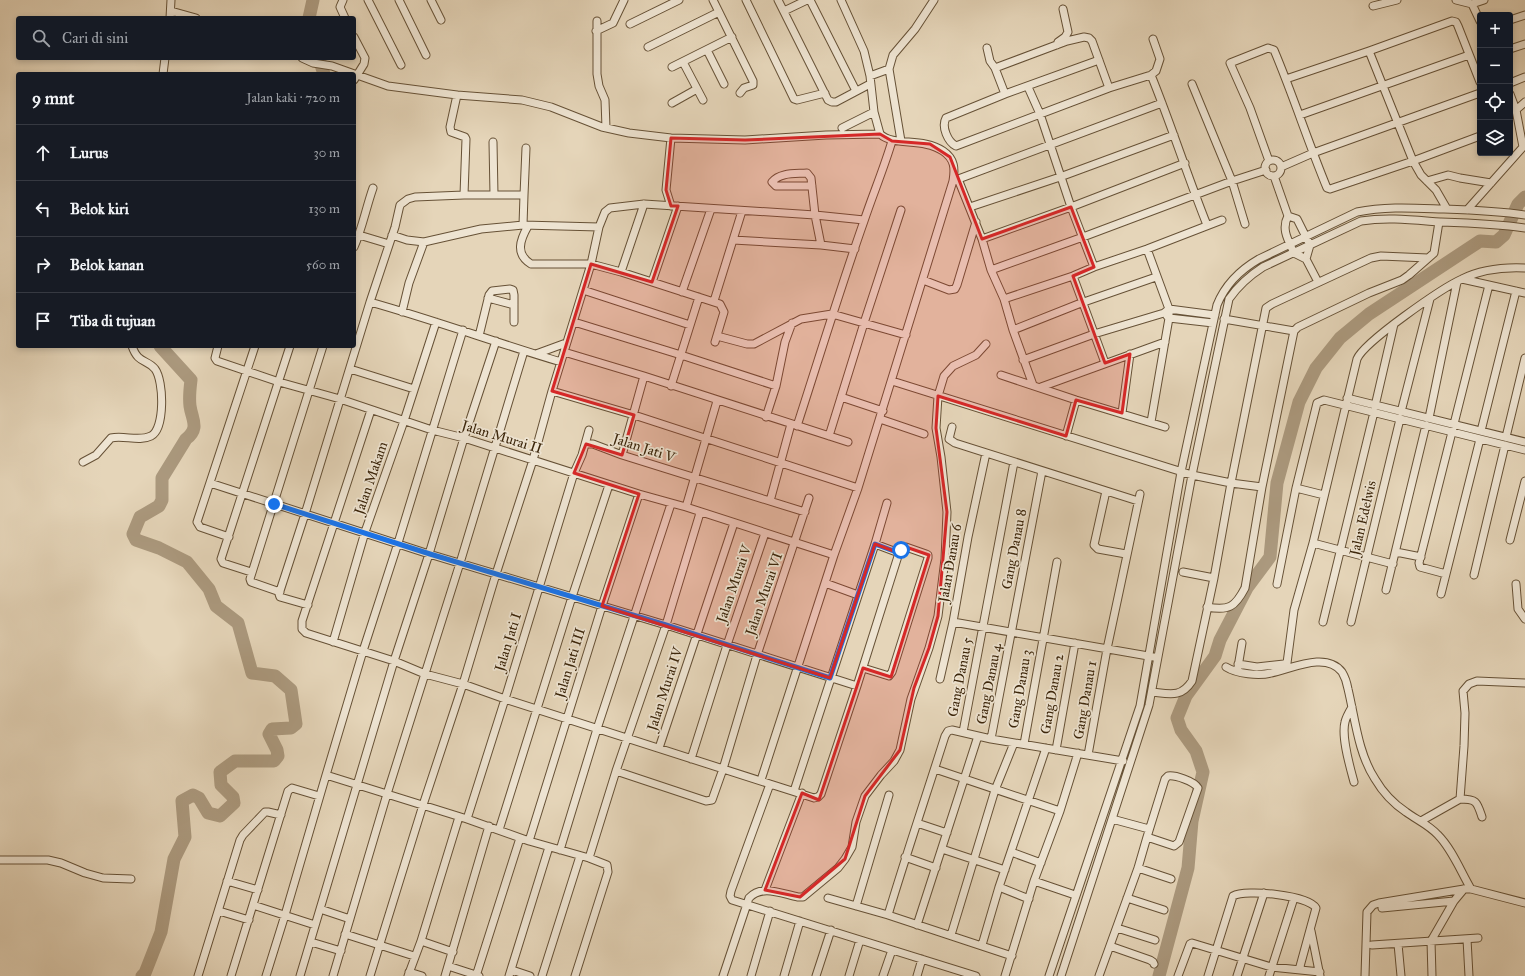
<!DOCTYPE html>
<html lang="id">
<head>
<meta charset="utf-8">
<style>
  :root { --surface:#171b24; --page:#242831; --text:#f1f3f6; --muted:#9ea1a6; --line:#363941 }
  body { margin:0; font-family:"IM FELL Great Primer",serif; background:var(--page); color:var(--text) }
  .controls { position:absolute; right:12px; top:12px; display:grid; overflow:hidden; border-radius:4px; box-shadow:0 2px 6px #0003 }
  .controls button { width:36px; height:36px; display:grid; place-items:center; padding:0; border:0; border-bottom:1px solid var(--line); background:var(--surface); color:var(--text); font:20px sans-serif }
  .stop { position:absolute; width:12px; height:12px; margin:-9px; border:3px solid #1a73e8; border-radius:50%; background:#fff }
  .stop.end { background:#1a73e8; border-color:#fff; box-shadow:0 1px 4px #0008 }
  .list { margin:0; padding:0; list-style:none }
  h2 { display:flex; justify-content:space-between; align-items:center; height:52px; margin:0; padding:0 16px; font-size:17px }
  h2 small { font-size:13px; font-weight:400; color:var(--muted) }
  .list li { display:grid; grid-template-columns:26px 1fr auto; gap:12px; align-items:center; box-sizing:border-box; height:56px; padding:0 16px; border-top:1px solid var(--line) }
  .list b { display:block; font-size:15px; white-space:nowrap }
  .list em { font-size:13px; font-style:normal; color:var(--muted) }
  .icon { flex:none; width:22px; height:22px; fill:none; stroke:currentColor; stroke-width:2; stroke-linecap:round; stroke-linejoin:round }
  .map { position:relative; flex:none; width:1525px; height:976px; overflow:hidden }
  .search { position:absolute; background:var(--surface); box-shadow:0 2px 6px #0003; left:16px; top:16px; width:340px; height:44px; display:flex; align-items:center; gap:10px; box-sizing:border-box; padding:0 14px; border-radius:4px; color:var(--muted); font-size:15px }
  .panel { position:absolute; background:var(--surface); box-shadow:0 2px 6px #0003; left:16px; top:72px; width:340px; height:276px; border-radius:4px }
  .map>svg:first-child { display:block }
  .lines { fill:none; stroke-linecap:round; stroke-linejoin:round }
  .river { stroke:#ab997e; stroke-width:13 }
  .minor-casing { stroke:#665136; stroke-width:9 }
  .minor { stroke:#eee4d2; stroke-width:7 }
  .route { stroke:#1a73e8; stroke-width:5 }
  .marked { fill:#d62828; fill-opacity:0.2; stroke:#d62828; stroke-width:3; stroke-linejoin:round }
  .labels { text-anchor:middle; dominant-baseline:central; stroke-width:3.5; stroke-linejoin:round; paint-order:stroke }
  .street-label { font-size:14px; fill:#3b250a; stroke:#eee4d2 }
</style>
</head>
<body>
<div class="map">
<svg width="1525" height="976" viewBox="0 0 1525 976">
  <rect width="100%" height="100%" fill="#e5d5b9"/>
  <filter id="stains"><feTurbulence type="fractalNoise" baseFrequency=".005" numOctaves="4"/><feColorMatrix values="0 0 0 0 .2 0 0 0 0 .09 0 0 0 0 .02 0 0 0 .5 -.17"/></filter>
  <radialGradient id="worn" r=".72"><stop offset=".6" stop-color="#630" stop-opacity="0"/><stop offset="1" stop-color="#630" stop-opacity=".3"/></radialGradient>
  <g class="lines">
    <!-- river -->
    <path class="river" d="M309,18L313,0
      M318,58L319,59L324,74
      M142,976L145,973L161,932L174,859L185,837L182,801L193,795L199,798L208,813L220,816L234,803L233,797L221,785L220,772L235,761H274L278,756L277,750L269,734L272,729L291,728L296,724L291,690L275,676L252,673L238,623L216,606L209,589L187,562L159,548L136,540L133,534L140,517L159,506L162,500V478L186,439C200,428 192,420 190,406C189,398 190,388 191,380L160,346
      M1159,976L1188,868L1192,821L1203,772L1196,751L1181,730L1177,718L1186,696L1215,656L1220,640L1247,588L1270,557L1277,483L1299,402L1316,368L1340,338L1369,314L1480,241L1496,242L1504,235L1518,204L1525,197"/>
    <!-- minor casing -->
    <g class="minor-casing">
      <path id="minor" d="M343,0L340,7L345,18
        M368,0L401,65
        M399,0L426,55
        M431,0L441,20
        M713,0L753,81V85L744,88L740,93
        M746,0L794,99L797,100L825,93
        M778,0L828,100L832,102H836L870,84
        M810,0L856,91
        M841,0L864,51L870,76L874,112L880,134
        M1456,0L1472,4L1484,0
        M1472,4L1480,21
        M1373,6L1397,0
        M171,11L196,18
        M784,11L807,0
        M170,18L171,0
        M1510,20L1525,15
        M597,21V74L599,86L605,100L606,128
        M630,24L679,0
        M596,31L613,23L624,0
        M354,37L365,58L364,64L354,80
        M1057,45L1058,42L1065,37L1068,32L1063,9
        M648,47L719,12
        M987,48L990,61L995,68
        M1510,49L1525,44
        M707,50L724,84
        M1369,51L1413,161L1421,175L1436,190L1447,209
        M302,58L313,63L332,66L388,86L457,95L522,100L551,107L602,127L629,133L671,138L745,140L826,135L880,134C894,147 922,137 943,151C955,159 955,169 953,181L858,488L834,555L761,780
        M1099,60L1005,94L946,118C941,127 948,142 956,146L1109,88L1151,75L1156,71L1160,59L1153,39
        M683,62L703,100
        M672,67L732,37
        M163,74L165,58
        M1151,75C1171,124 1187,175 1207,225
        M870,76L889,69
        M1286,79L1369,51L1452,21L1456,22L1458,26L1480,82
        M1510,83L1525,77
        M1192,84L1232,181L1245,224
        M1028,87L1040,114L1071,207L1094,267
        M1005,94L995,68L1067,41L1084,37L1089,38L1092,41L1109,88
        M457,95L450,127L451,132L465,137L466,139L464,195
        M672,103L697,89
        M1516,110L1525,102
        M1300,115L1469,55
        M842,128L874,112
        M671,138L666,190L671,206
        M901,141L889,69L893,55L915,29L934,0
        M493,142L494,195
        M1265 168a8 8 0 1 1 16 0a8 8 0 1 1-16 0Z
        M1269,161L1250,108L1230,63L1268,48L1274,50C1293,95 1308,142 1327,188L1330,189L1413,161L1480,136
        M1281,167L1313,153L1480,93
        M1274,176L1288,216
        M958,179L982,239L991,270L1004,299L1013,330L1033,385
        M953,181L1162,103
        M1427,181L1448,175L1460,178L1491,183
        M524,195L526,148
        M970,207L1060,177L1174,135
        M1467,210L1523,147L1516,110L1510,94
        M528,226C520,240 515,254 531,264H591L621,272L720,304L724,312L715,342
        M359,235L389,244
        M392,235L407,240L424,242L481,229L523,225L599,227
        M982,239L1071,207L1185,163
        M733,240L821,245L815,215L811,178L807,173C796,174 780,172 772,182L776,186H812
        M821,245L855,249
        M354,247C362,229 366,208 373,188
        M1147,249L1169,309V318L1151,422
        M1306,259L1310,245L1297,219L1288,216C1281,229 1288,240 1294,253L1306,259L1318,282
        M991,270L1083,237L1232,181L1266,170
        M621,272L644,204
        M1073,276L1105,363
        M1462,279L1525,293
        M923,280L949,290L955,289L957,285L976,222
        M652,282L678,206
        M583,290L690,325
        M682,292L711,209
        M488,298L514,305
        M1004,299L1073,276L1094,267L1147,249L1222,220
        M714,301L742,211
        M370,302C434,320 497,343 561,362
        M402,312L409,283L424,242
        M1167,316L1169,318L1213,323
        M1224,319L1294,331
        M574,322L681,355L776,386
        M463,330L398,543L363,651L326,775L467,819L529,841L589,858L616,771L666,625L700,513
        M1013,330L1081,303L1156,277
        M479,336L489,295L492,291L510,289L513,290L514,295V322
        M717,336L747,344H754L801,319L832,314L906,335
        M218,346L215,358L217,361L279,382L340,399L432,430L464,438L639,494L686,507L834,555
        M564,352L644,376L848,442
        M536,354L566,343
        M1023,360L1094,334L1164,313L1169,309L1215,315
        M350,369L414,389
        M1001,375L1076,400L1165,427
        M892,381L1192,475L1231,483L1262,487
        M671,386L699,297
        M1041,387L1165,342
        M552,391L634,415L858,488
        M841,397L883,411
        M1347,398L1525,442
        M1375,406L1394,324
        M371,410L302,621V629L306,633L394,661L425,674L463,684L505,699L770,784L731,891L730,896L732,900L976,976
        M1401,412L1430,299
        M1122,413L1130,354
        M766,417L776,386L785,342L792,323
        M1429,418L1457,282
        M880,419L924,434
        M797,426C819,358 840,289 864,221C873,194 884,168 892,141
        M952,427L949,439L955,443L1138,501
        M1481,431L1516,291
        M829,436L864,323L901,210
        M1066,436L1076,400
        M1506,437L1525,358
        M586,444H593L622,455L805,512
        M622,455L644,376
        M83,462L96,455L111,438C124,435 139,442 151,436C165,429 164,381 155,369C147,359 138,364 132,346
        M210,483L429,554L666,625L857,686
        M1106,491L1094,545L1098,549L1126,554
        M1324,495L1296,488L1317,403L1324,400L1525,450
        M770,501L791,424
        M686,507L717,401
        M229,537L200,527L197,522L255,346
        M1510,540L1525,481
        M1313,543L1393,564
        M875,544L899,553
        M1396,552L1421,557
        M251,572L223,563L221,559L290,346
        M1183,572L1214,578
        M1446,574L1420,567L1419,563L1489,285
        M1474,575L1505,445
        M825,583L858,595
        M1277,584L1296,488
        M1516,584L1518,609L1525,619
        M1386,590L1426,425
        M280,592L251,582L250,579L323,346
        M1441,594L1480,439
        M308,605L280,597L279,594L305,514L370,302L395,227L400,205L408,199L415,197L464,195H524L523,225
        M1207,607C1229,611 1235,607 1245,588L1262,487L1294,331L1298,327L1369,293L1402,280L1409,275L1434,253L1439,222
        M953,622L1154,657
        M1323,622L1374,412
        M1351,622L1400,419
        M333,642L365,532L404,421L436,322
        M1238,664L1257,667L1284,664L1287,663L1294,610L1313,543L1357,359C1364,342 1442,288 1462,279C1482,269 1503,267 1525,268
        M1226,667C1237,674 1259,676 1271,673C1291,669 1326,651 1342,672C1345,677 1347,683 1348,689C1355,718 1358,753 1375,779C1382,791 1394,804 1406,812C1417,820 1429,825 1438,835C1452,849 1461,872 1471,889
        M1238,667L1242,643
        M940,679L953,622L968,537L986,453
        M1152,692C1170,694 1181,698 1192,681L1214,578L1231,483L1266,308L1272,304L1371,258L1381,256L1428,258
        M1352,707C1349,712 1346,717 1345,722C1341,737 1350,767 1354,782
        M963,732L1014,462
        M991,739L1042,471
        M1024,744L1057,562
        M659,748L734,523
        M1056,750L1075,643
        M1088,755L1107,649L1140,494
        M691,759L727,645L765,533
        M935,769L1060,811
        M616,771L706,801L712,800L723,769L757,655L809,498
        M1168,776C1175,775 1194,781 1198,788L1179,842L1174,846L1147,837L1165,779Z
        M770,784L814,798L818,797L821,794L857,686L899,553L903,548L906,547L926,554L928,555V558L892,672L889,676L863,668
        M794,791L875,544L887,503
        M1460,799C1477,799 1477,802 1482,817
        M467,819L505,699L574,473L582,455L589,430
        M1112,819L1149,829
        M1421,821L1460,799L1464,746L1465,713L1463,691L1469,684L1477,681L1525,683
        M917,823L947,833
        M499,830L572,597L609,485
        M529,841L602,606L639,494
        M942,849L1005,870
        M560,850L597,729L671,504
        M1011,852L1041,863
        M905,857L936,868
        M0,860H48L61,863L85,873L103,878L131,879
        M1138,868L1171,879
        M227,881L258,890
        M1034,881L1075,895
        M999,887L1029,899
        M765,890L802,793
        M828,898L888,915L1012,956
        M1127,898L1164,910
        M253,905L315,925
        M856,906L889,795
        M1382,908L1454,901
        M320,909L350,919
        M219,911L249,920
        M888,915C906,855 926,796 945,736L948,731L952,730L991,739L1123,761
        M917,925L978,736
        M1117,928L1155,940
        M1311,931L1320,976
        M345,934L414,956
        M951,935L995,790L1014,743
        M1467,939L1469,976
        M421,941L453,952
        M311,942L341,951
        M1398,944L1401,976
        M982,945L999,887L1046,748
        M1372,945L1478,938
        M1110,946L1150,960L1153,962L1154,964
        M448,966L479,976
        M512,970L530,976
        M409,972L422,976
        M198,976L240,840L243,835L265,812H268L281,815
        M231,976L288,791L292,788L319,796
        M266,976L285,915L326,775
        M300,976L394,661L429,554L464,438L496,341
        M333,976L387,794L460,563L524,351
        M370,976L423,805L463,684L496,574L533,460L552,391L591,264L599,227L605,212L610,208L644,204L815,215L864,220
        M408,976L421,941L459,817
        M445,976L489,826
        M476,976L520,838
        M509,976L549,847
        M542,976L580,856
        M575,976L608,872L607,865L589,858
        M723,976L749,898C762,884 782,894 798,897H803L838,868L845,859L852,847L856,822L865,796L881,775L894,761L900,750L911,699L929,648L938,616L945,559L947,512L941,457L936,428L938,396L944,376L953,366L976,355L986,344
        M751,976L770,911
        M784,976L800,921
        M816,976L831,930
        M849,976L860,940
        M883,976L892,950
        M917,976L922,959
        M1005,976L1034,881L1060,811L1078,753
        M1049,976L1140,706L1181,472L1217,305C1225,285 1240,270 1259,259L1357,212C1386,206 1414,208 1443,209C1470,210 1498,211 1525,215
        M1061,976L1149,705L1192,475L1229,299C1238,286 1249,276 1263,267L1361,221C1387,217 1413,220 1440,222C1468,223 1497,224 1525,228
        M1099,976L1138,868L1147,837
        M1178,976L1190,944L1192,943L1271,967L1320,972
        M1208,976L1233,896C1246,889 1308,895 1316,908L1299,970
        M1237,976L1264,893
        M1269,976L1294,898
        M1365,976L1367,912L1373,905L1379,903L1464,889H1471L1525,903
        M1432,976L1431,941L1454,901L1464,889"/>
    </g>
    <!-- minor -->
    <use href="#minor" class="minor"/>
  </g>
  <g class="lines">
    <!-- route -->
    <path class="route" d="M274,504L430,554L666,625L830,678L875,544L899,553L901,550"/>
  </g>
  <!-- marked area -->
  <path class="marked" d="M880,134L892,141L930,144L950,157L982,239L1071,207L1094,267L1073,276L1105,363L1130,354L1122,413L1076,400L1066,436L938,396L936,428L947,512L938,616L929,648L914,688L900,750L865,796L845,859L800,897L765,890L802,793L819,800L863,668L891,677L929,555L903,546L899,553L875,544L830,678L602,606L639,494L574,473L586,444L622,455L634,415L552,391L591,264L652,282L678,206H671L666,190L671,138L745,140Z"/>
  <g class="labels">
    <!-- street labels -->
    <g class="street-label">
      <text transform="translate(502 437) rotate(17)">Jalan Murai II</text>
      <text transform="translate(644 448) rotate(18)">Jalan Jati V</text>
      <text transform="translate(371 478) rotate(-71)">Jalan Makam</text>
      <text transform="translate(1363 518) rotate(-77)">Jalan Edelwis</text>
      <text transform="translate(1014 549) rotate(-79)">Gang Danau 8</text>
      <text transform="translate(950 563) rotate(-80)">Jalan Danau 6</text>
      <text transform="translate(734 584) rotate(-71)">Jalan Murai V</text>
      <text transform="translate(764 594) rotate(-71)">Jalan Murai VI</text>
      <text transform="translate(508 642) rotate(-73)">Jalan Jati I</text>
      <text transform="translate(570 663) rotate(-73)">Jalan Jati III</text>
      <text transform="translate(960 677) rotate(-79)">Gang Danau 5</text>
      <text transform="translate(989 684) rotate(-79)">Gang Danau 4</text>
      <text transform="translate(665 689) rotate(-72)">Jalan Murai IV</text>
      <text transform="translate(1020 689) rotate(-80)">Gang Danau 3</text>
      <text transform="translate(1052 694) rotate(-80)">Gang Danau 2</text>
      <text transform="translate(1085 700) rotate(-80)">Gang Danau 1</text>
    </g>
  </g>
  <rect width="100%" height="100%" filter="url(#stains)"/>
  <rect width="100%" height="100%" fill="url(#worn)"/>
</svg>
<div class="controls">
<button>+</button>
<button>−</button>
<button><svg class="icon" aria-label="locate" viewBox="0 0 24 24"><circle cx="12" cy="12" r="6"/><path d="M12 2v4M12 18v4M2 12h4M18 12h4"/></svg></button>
<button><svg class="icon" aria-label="layers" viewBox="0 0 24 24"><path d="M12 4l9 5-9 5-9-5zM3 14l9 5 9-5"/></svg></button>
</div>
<div class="stop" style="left:901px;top:550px"></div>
<div class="stop end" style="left:274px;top:504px"></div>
<div class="search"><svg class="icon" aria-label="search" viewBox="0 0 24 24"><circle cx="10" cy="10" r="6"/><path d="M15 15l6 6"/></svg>Cari di sini</div>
<section class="panel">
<h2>9 mnt<small>Jalan kaki · 720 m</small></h2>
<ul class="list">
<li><svg class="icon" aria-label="ahead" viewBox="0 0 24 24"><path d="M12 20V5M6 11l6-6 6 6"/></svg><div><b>Lurus</b></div><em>30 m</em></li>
<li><svg class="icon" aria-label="left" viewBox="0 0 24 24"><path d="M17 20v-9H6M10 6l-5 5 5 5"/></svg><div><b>Belok kiri</b></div><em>130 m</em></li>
<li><svg class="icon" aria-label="right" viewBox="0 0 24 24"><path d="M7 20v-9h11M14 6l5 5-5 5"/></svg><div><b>Belok kanan</b></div><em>560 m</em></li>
<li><svg class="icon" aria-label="arrive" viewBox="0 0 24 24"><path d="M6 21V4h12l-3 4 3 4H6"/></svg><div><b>Tiba di tujuan</b></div></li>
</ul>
</section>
</div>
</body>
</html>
